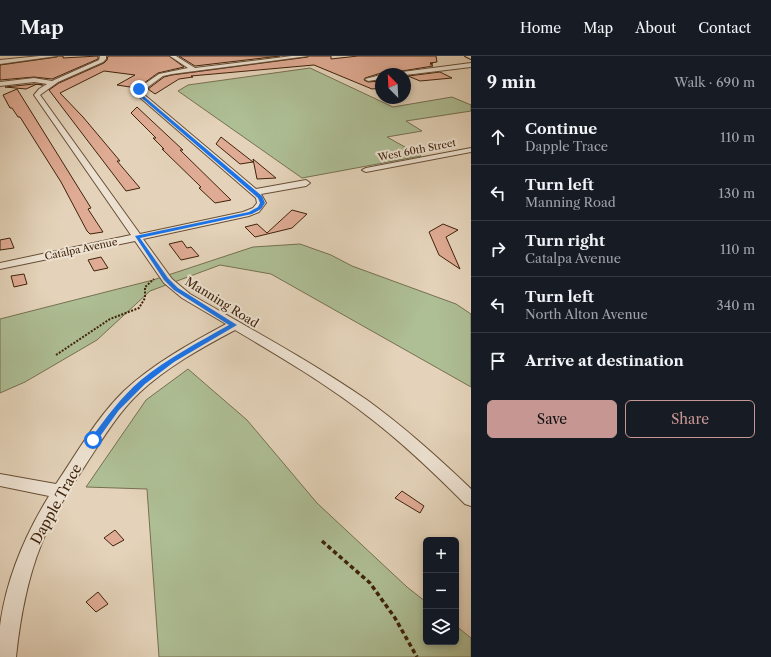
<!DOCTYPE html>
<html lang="en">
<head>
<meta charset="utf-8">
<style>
  :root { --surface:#171b24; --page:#242831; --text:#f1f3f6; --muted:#9ea1a6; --line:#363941; --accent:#c59692 }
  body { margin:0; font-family:"Libre Caslon Text",serif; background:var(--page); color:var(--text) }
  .controls { position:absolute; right:12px; bottom:12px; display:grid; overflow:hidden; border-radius:6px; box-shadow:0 2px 6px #0003 }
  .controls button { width:36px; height:36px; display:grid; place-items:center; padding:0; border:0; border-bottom:1px solid var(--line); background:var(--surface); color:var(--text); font:20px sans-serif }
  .compass { position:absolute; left:375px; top:12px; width:36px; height:36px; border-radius:50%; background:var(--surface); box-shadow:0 2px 6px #0003; rotate:336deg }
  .stop { position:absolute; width:12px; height:12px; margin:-9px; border:3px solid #1a73e8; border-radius:50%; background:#fff }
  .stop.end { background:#1a73e8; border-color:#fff; box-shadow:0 1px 4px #0008 }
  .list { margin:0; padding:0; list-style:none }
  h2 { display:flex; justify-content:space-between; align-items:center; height:52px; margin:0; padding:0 16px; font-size:17px }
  h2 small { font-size:13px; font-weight:400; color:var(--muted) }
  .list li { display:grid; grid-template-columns:26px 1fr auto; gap:12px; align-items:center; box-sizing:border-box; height:56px; padding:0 16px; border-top:1px solid var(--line) }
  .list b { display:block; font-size:15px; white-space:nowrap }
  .list p { margin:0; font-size:13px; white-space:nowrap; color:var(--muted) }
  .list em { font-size:13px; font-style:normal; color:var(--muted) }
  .actions { display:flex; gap:8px; padding:12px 16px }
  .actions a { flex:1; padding:9px 0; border:1px solid var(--accent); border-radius:6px; text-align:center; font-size:14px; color:var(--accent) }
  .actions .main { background:var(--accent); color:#111 }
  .icon { flex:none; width:22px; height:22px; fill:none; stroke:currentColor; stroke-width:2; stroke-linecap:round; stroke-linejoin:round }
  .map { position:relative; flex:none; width:471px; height:601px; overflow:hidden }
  header { display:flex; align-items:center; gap:24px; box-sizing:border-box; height:56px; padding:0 20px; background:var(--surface); border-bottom:1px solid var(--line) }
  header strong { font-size:19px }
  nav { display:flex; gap:22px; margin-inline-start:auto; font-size:14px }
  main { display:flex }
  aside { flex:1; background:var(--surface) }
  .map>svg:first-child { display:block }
  .green { fill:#aebe95; stroke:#767050 }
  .building { fill:#dfab94; stroke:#3f230a }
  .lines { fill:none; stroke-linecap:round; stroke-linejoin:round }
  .street-casing { stroke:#684f36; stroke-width:2 }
  .secondary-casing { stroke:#3f230a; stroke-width:2 }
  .path-far1 { stroke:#3f230a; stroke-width:2; stroke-dasharray:2 1.5; stroke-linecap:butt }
  .path { stroke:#3f230a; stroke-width:3.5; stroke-dasharray:4.5 3; stroke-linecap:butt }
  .street { fill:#ede2d2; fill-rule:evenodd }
  .secondary { fill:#ede2d2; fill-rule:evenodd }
  .route { fill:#1a73e8 }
  .labels { text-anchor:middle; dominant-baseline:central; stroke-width:4; stroke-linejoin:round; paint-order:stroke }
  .far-street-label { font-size:10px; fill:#3f230a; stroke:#ede2d2 }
  .street-label { font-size:12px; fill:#3f230a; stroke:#ede2d2 }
  .near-street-label { font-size:14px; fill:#3f230a; stroke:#ede2d2 }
</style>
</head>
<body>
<header>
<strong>Map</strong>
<nav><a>Home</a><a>Map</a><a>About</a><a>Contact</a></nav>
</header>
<main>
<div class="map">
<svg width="471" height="601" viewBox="0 0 471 601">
  <rect width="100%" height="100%" fill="#e4d3ba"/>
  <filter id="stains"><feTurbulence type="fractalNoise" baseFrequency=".005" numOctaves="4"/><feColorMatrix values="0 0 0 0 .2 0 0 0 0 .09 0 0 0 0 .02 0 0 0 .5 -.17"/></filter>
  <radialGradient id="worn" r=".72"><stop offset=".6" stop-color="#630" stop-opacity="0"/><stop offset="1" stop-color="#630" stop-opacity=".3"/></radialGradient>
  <!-- green -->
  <path class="green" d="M310,12L393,51L452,41L471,49V55L406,65L422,75L387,81L421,100L302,122L178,35L188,29Z
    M300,188L331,199L352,210L456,248L471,258V331L271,218L220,209L150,235L97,284L25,326L0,337V263L153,224L253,191Z
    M188,313L247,364L317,447L407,531L426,546V586H456V570L471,582V601H159L147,433L86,431L146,344Z"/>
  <!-- building -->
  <path class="building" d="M58,0H63V2L98,0V3L52,23L34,21L0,24V9L57,1Z
    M108,0H169L184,11L158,17L137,32L117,29L135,19L104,15L60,37L83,61L120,105H117L140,132L126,135L49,34L59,27L104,7L107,4Z
    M179,0H280L195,10Z
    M309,0H331V3L358,0H436L437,6L430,7L433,8H430L433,10L402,15L399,16L396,15L381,17L365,22L364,24L368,26L381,25V32L372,33L314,9L191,20L193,21L179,23L155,38L148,33L164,21L172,19L308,1Z
    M440,16L452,22L420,25L408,20Z
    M34,28L43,29L37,28L26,33L5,31Z
    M17,33L91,152L88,153L103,176L90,178L87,175L61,126L20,61H18L12,52H10L3,39Z
    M137,51L183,94H180L231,144L215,147L199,132L201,131L162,93H164L153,82H156L131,57Z
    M221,81L253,106L240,108L216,88Z
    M253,103L276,122L257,123Z
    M292,154L307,158L292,172L255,181L245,171L257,168L267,177Z
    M443,168L458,174L446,181L460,213L439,199L429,176Z
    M10,182L14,192L0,194V184Z
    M182,185L187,192L191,191L199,200L181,204L169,188Z
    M101,201L108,212L94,215L88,204Z
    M24,218L27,228L14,231L11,220Z
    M402,435L424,450L420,457L395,442Z
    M115,474L124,484L113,490L104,482Z
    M98,536L108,548L96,556L86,546Z"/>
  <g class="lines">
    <!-- street casing -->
    <g class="street-casing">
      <path id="street" d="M40,0H57L0,8V4Z
        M100,0H106V3L103,6L58,26L40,39L140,178L243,156L253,152L257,147L256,142L137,39L136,34L159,18L188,12L170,0H176L195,12L292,0H308L172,18L163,20L141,36L256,133L306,124L310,127L306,130L261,138L266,147L259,156L249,160L143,183L172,223L190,238C249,272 310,305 367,344C404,371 438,401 471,433V450L465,448C435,418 404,388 370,362C328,329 281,301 235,274C201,292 167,311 139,337C119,356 105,379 90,402C72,430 53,458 41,489C27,524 20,563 16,601H0C0,591 0,580 0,570C6,524 25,479 49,440L0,430V418L56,428C77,397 97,361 124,335C154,307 191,287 226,268L182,242L164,227L135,185L0,213V207L131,179L34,39L39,33L47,28L34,26L0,30V26L34,22L52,25L99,4Z
        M471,7V11L405,19V18H399L402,16Z
        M381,19V23L368,25L365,23Z
        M471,92V96L366,116L362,114L366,112Z"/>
    </g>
    <!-- secondary casing -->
    <g class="secondary-casing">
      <path id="secondary" d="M465,0H471V3Z"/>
    </g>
    <!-- path-far1 -->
    <path class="path-far1" d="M56,299L110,263L139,252L145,242V231L154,223"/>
    <!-- path -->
    <path class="path" d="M322,485L370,527L395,562L417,601"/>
    <!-- street -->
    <use href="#street" class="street"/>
    <!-- secondary -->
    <use href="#secondary" class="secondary"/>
  </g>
  <!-- route -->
  <path class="route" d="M138,32L140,33L139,36L140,37L262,140L265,147L261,153L252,158L140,182L168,222L178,232L237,269L174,306L145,328L119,354L96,386H91V382C106,362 121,341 141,324C168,302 199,286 229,269L174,234L164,224L135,180L249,156L258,151L260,147L258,142L138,39L136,36Z"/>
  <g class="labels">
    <!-- far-street labels -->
    <g class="far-street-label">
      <text transform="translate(417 94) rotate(-11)">West 60th Street</text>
      <text transform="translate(81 193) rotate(-12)">Catalpa Avenue</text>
    </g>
    <!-- street labels -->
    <g class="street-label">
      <text transform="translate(222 246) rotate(32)">Manning Road</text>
    </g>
    <!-- near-street labels -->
    <g class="near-street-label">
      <text transform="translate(56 448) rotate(-61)">Dapple Trace</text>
    </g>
  </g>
  <rect width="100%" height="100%" filter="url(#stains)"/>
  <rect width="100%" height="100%" fill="url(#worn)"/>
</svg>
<div class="controls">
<button>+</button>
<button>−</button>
<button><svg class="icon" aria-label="layers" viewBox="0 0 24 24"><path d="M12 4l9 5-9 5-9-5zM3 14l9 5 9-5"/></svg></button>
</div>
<svg class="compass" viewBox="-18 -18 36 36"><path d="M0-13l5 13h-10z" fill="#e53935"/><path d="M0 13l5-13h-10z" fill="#9ea1a6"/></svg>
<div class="stop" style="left:93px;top:384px"></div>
<div class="stop end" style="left:139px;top:33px"></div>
</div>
<aside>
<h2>9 min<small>Walk · 690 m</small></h2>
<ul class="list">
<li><svg class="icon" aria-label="ahead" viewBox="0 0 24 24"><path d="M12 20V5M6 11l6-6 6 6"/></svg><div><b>Continue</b><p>Dapple Trace</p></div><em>110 m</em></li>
<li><svg class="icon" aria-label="left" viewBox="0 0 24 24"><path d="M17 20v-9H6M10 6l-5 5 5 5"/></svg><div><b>Turn left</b><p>Manning Road</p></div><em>130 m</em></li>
<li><svg class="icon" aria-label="right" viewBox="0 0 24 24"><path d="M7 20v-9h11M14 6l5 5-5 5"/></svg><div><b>Turn right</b><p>Catalpa Avenue</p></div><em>110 m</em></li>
<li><svg class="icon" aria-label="left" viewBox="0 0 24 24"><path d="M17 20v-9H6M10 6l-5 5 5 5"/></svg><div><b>Turn left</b><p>North Alton Avenue</p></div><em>340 m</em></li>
<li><svg class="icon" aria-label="arrive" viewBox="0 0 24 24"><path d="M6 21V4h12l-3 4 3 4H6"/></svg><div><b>Arrive at destination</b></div></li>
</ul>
<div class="actions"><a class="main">Save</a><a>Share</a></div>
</aside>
</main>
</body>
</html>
